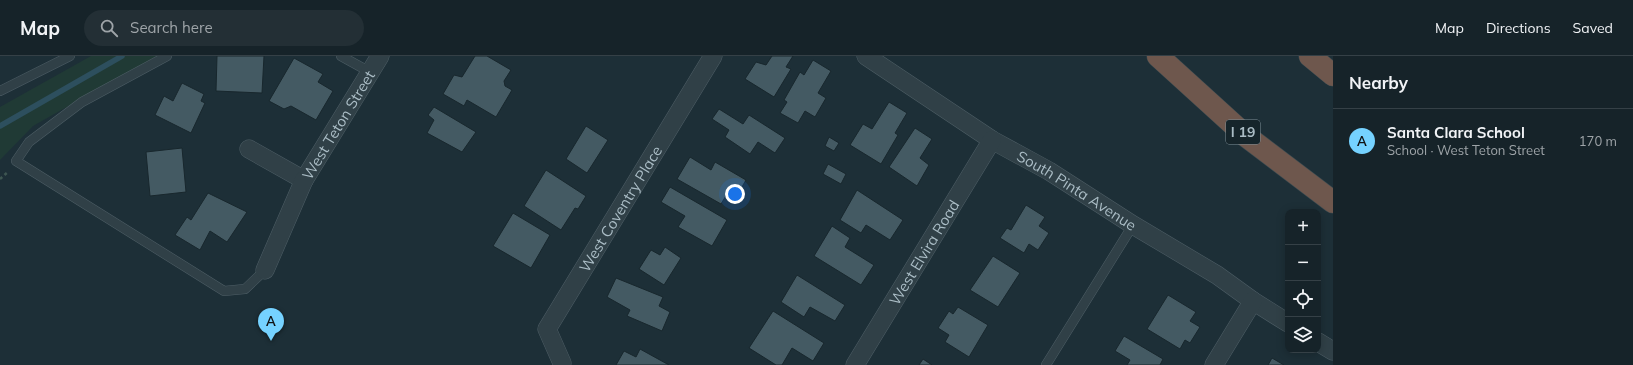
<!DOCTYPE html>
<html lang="en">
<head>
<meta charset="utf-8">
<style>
  :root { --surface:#162329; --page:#232f35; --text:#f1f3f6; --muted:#9ea4a8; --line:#354046; --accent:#75d2ff }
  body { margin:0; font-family:Mulish,sans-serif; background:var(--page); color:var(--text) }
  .controls { position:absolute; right:12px; bottom:12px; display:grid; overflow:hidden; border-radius:8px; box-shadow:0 2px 10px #0003 }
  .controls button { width:36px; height:36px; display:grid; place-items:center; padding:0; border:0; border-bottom:1px solid var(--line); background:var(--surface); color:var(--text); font:20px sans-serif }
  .you { position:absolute; left:735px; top:138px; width:14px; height:14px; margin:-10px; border:3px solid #fff; border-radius:50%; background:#1a73e8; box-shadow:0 0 0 6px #1a73e833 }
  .badge { display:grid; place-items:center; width:26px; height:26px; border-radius:50%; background:var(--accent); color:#111; font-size:13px; font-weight:700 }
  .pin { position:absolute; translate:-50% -33px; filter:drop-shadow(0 1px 2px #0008) }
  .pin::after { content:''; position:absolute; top:21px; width:14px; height:12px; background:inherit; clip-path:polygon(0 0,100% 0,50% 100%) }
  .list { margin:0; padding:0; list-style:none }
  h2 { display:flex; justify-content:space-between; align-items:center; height:52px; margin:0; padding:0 16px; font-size:17px }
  h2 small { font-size:13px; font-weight:400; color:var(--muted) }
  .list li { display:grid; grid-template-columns:26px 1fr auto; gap:12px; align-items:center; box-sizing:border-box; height:64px; padding:0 16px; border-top:1px solid var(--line) }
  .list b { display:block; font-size:15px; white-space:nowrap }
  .list p { margin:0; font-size:13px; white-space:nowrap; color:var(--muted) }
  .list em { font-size:13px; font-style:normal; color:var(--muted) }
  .icon { flex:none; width:22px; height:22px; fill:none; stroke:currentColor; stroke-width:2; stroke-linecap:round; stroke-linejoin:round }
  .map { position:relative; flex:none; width:1333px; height:309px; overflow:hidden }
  header { display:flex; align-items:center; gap:24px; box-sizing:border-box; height:56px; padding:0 20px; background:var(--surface); border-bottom:1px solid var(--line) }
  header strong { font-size:19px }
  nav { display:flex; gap:22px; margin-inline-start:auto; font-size:14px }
  .search { width:280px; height:36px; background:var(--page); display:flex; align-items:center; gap:10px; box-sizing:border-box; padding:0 14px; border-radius:22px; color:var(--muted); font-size:15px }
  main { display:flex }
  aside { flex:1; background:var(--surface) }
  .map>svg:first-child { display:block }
  .green { fill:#203a35 }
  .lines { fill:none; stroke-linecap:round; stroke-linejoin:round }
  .stream { stroke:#2d4f5e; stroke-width:5.5 }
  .building { fill:#445a63; stroke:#18272d }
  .service-casing { stroke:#4e5e66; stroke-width:10 }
  .minor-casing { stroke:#4e5e66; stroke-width:19 }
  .motorway-casing { stroke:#3b4b51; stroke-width:23 }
  .path { stroke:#3e5652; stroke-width:2.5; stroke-dasharray:3 3; stroke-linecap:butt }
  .service { stroke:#304047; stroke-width:9 }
  .minor { stroke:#304047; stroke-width:18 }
  .motorway { stroke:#6e574d; stroke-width:22 }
  .labels { text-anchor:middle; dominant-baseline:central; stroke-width:3; stroke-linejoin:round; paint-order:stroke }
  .shield { fill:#16252b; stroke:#7e8f97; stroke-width:1 }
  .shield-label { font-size:14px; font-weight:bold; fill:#aabcc5 }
  .street-label { font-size:15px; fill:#aabcc5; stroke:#16252b }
</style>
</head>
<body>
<header>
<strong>Map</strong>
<div class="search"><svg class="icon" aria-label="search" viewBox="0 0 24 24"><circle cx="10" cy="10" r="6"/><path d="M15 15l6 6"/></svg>Search here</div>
<nav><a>Map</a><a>Directions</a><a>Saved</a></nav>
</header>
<main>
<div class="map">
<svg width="1333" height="309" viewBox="0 0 1333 309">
  <rect width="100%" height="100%" fill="#1d2f37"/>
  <!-- green -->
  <path class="green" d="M91,0H157L33,70L0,104V51Z"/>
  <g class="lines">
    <!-- stream -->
    <path class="stream" d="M0,70L122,0"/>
  </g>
  <!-- building -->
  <path class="building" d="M217,0H264L262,37L216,35Z
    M475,0H487L511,14L504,25L505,30L512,34L496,61L467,44L464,50L443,38L454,19L462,21Z
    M772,0H793L786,11L791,13L774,41L745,23L756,6L766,9Z
    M294,2L323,18L318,26L333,35L316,64L291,50L284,53L269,45Z
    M813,4L831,15L818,37L826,42L815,61L805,55L798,67L780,57L787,46L784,44L800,16L804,19Z
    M182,27L204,38L201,45L205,47L191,77L155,59L164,40L173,45Z
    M889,46L907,57L895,77L898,79L881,108L850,89L863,68L872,73Z
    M434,51L476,76L462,96L427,77L434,64L428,59Z
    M719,53L743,68L749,59L785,82L775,97L758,86L750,98L725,81L729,74L712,63Z
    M586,70L608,84L587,117L566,103Z
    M915,72L932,83L920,102L929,109L917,130L889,111Z
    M829,81L839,87L834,95L825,90Z
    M182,92L186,136L150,140L146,96Z
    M690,101L711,114L715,106L746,124L739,136L730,133L721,148L677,123Z
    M828,108L846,118L841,128L823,118Z
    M546,114L586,140L578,153L575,152L561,174L524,150Z
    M670,131L727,164L712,190L678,171L685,160L661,146Z
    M857,134L903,164L890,184L866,169L861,177L840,164Z
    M208,137L247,156L227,186L210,175L200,194L175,179L187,161L191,164Z
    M1026,149L1045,161L1039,170L1049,177L1038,194L1029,188L1024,197L1000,182L1007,172L1011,174Z
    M513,157L550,179L531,212L493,190Z
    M832,170L850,182L845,191L874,209L861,229L814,200Z
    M665,191L681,202L664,229L639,213L651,194L660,199Z
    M993,200L1020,217L998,251L970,234Z
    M797,219L845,249L835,265L810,251L804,261L781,246Z
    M616,222L663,241L659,250L670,256L662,275L627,260L630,254L607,241Z
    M1168,239L1196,256L1190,265L1200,271L1190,287L1185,284L1180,293L1147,273Z
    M958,251L988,269L969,301L945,286L949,279L938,272L949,255L953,258Z
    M773,255L824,287L813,305L792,292L782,309H776L749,292Z
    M1124,280L1163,303L1160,309H1127L1130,304L1115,295Z
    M640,293L669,309H616L624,295L636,301Z
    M1272,302L1284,309H1268Z
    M923,303L932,309H919Z"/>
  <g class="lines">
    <!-- service casing -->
    <g class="service-casing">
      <path id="service" d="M167,0L82,46L29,86L16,105L224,235L245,233L265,214
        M341,0L370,16
        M0,35L70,0
        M1046,309L1133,169"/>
    </g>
    <!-- minor casing -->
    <g class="minor-casing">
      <g id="minor">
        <path id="s1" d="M866,0L992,84L1049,115L1133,169L1217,219L1253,245L1288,267"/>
        <path id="s2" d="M249,93L304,124L380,0"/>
        <path d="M265,214L304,124"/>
        <path d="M1318,286L1333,295"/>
        <path id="s3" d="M562,307L547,273L713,0"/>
        <path id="s4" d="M855,309L992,84"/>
        <path d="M1214,309L1253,245"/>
      </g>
    </g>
    <!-- motorway casing -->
    <g class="motorway-casing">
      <path id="motorway" d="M1158,0L1246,80L1333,146
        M1310,0L1333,19"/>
    </g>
    <!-- path -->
    <path class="path" d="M0,123L9,115"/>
    <!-- service -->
    <use href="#service" class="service"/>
    <!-- minor -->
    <use href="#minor" class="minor"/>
    <!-- motorway -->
    <use href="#motorway" class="motorway"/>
  </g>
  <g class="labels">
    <!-- shield labels -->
    <rect class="shield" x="1226" y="64" width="34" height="24" rx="3"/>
    <g class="shield-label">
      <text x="1243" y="76">I 19</text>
    </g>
    <!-- street labels -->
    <g class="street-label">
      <text stroke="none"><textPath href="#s2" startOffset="128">West Teton Street</textPath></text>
      <text stroke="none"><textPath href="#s1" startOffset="250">South Pinta Avenue</textPath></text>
      <text stroke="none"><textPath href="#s3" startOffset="178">West Coventry Place</textPath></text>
      <text stroke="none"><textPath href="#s4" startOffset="132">West Elvira Road</textPath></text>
    </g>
  </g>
</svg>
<div class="controls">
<button>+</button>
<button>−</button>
<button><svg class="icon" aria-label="locate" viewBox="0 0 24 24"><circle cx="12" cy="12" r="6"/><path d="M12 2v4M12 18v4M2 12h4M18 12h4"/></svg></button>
<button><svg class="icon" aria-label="layers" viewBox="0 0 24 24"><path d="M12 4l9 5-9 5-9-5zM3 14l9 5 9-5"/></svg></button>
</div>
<div class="you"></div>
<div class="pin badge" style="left:271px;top:285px">A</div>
</div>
<aside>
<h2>Nearby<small></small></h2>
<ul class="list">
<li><span class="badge">A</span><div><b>Santa Clara School</b><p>School · West Teton Street</p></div><em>170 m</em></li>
</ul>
</aside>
</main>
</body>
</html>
